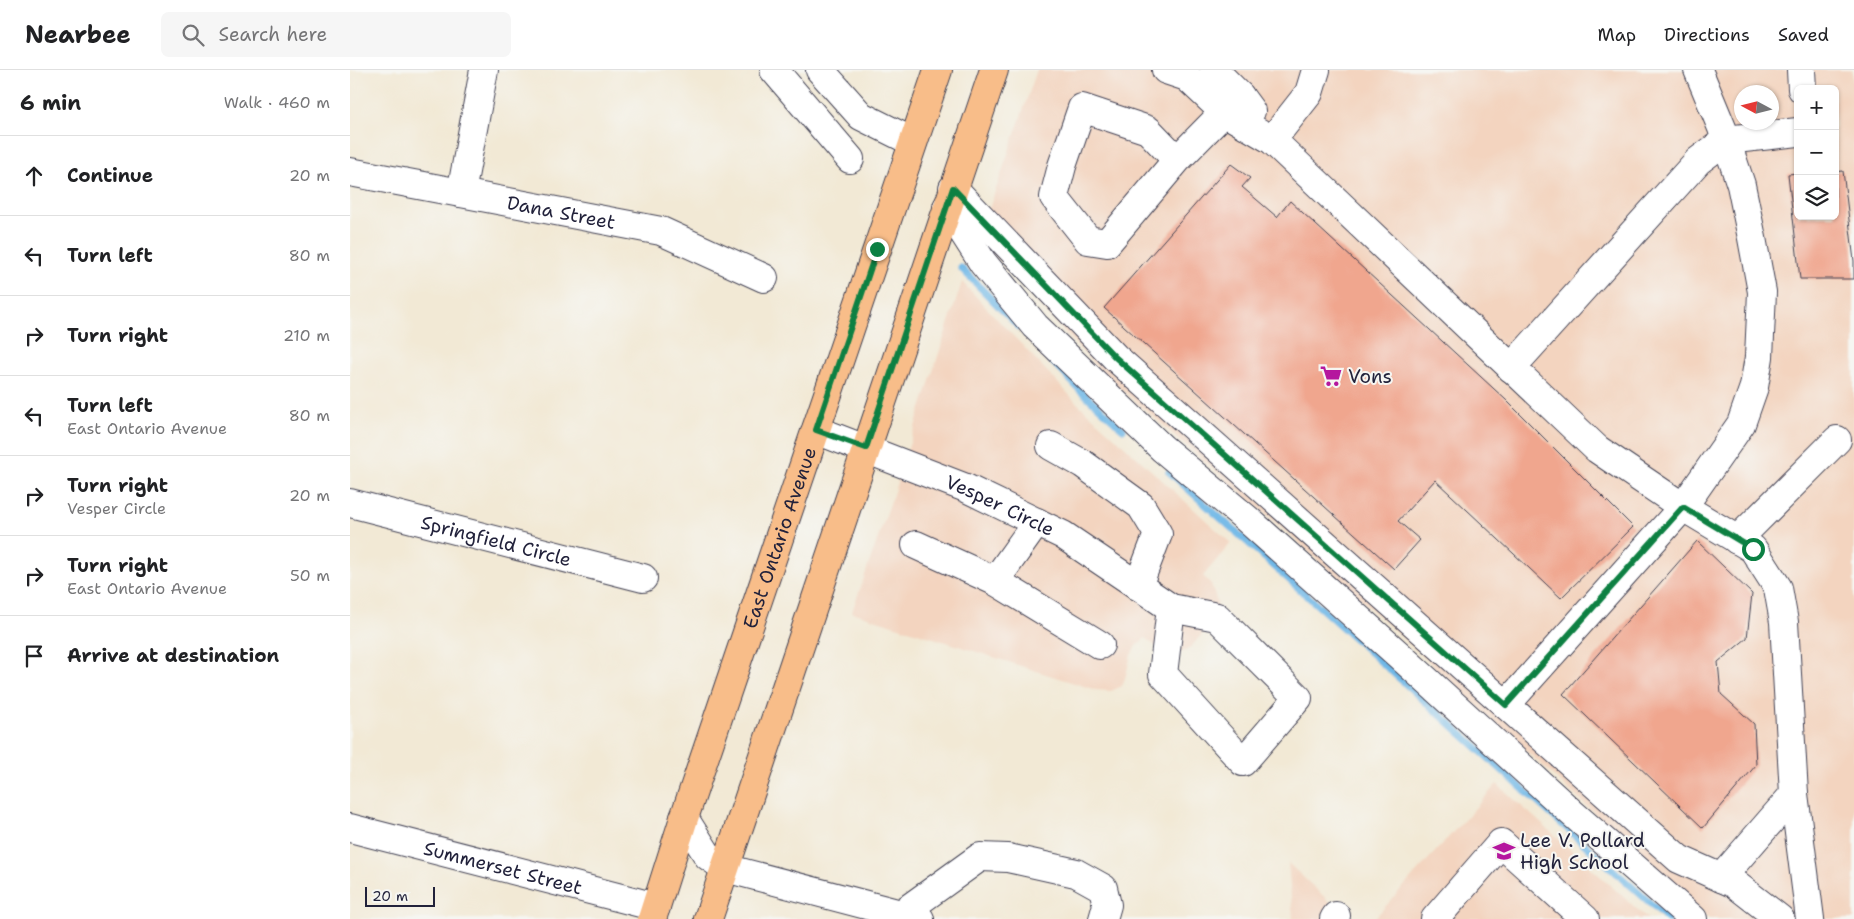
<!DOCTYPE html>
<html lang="en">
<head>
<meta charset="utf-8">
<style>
  :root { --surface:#fff; --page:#f6f6f6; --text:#202124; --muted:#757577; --line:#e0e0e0 }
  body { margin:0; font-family:"Shantell Sans",sans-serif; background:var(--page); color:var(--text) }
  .controls { position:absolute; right:15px; top:15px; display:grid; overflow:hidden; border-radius:8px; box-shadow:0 1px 4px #0004 }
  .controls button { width:45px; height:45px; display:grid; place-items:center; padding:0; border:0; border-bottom:1px solid var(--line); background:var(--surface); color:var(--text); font:25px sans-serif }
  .compass { position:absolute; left:1384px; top:15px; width:45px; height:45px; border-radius:50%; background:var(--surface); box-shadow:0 1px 4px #0004; rotate:277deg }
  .scale { position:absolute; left:15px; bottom:12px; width:70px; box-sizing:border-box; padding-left:5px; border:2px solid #22223b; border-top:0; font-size:14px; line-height:18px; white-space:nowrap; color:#22223b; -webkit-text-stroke:4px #f6f6f2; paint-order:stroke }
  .stop { position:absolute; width:15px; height:15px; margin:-11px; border:4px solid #0b8043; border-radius:50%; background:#fff }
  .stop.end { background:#0b8043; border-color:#fff; box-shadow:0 1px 5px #0008 }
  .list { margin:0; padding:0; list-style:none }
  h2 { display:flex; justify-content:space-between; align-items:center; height:65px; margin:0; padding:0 20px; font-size:21px }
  h2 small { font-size:16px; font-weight:400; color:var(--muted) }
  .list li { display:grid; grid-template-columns:32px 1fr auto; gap:15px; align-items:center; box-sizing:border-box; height:80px; padding:0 20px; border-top:1px solid var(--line) }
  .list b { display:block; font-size:19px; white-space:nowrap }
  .list p { margin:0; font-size:16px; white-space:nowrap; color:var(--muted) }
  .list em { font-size:16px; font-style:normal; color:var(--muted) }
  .icon { flex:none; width:28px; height:28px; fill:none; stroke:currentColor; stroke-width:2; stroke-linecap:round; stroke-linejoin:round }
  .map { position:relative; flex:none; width:1504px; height:849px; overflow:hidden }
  header { display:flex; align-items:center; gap:30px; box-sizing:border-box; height:70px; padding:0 25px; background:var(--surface); border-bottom:1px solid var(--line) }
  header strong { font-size:24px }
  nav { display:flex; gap:28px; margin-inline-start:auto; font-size:18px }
  .search { width:350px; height:45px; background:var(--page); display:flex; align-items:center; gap:12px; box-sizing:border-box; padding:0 18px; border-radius:8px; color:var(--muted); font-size:19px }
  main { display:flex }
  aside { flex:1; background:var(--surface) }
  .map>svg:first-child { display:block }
  .built { fill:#f3d4bf; fill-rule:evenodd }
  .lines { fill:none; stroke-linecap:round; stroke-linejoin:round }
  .stream { stroke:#6fb8e7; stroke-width:7 }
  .building { fill:#f0a68e }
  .minor-casing { stroke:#414052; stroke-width:30 }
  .major-casing { stroke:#414052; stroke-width:30 }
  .minor { stroke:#fff; stroke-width:28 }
  .major { stroke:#f8bd89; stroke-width:28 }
  .route { stroke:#0b8043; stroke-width:6 }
  .labels { text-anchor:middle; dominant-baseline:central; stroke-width:4; stroke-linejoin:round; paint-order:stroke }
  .street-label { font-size:19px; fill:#22223b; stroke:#f6f6f2 }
  .poi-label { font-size:19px; fill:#22223b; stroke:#f6f6f2; text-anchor:start }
</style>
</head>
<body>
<header>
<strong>Nearbee</strong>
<div class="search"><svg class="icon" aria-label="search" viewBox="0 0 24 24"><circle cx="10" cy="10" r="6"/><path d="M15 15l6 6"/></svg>Search here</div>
<nav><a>Map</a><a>Directions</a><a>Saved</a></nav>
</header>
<main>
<aside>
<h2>6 min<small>Walk · 460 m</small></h2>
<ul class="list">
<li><svg class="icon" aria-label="ahead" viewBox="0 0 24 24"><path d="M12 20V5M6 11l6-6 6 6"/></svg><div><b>Continue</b></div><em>20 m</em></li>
<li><svg class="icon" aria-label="left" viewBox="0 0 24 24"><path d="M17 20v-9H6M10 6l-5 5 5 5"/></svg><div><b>Turn left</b></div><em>80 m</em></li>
<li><svg class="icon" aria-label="right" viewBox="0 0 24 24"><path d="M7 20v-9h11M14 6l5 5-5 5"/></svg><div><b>Turn right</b></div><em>210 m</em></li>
<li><svg class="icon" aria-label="left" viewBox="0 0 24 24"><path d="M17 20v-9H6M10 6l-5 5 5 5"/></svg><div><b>Turn left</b><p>East Ontario Avenue</p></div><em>80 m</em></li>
<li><svg class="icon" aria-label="right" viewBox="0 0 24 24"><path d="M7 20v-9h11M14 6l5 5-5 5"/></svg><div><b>Turn right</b><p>Vesper Circle</p></div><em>20 m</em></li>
<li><svg class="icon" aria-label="right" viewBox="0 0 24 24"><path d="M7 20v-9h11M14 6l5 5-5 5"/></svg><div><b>Turn right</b><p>East Ontario Avenue</p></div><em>50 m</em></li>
<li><svg class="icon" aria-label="arrive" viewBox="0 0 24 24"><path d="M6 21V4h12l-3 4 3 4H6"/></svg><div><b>Arrive at destination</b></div></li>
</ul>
</aside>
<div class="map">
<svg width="1504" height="849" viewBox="0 0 1504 849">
  <rect width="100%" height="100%" fill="#f6f6f2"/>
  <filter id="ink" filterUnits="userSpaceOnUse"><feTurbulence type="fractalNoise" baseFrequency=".02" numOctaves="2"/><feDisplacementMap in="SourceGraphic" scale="10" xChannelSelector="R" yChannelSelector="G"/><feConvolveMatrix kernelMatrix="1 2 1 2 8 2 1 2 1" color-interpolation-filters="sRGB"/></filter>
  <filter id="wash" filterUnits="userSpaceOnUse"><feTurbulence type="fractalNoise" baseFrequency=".0096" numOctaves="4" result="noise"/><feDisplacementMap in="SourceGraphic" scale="20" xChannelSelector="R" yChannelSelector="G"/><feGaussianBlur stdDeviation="1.12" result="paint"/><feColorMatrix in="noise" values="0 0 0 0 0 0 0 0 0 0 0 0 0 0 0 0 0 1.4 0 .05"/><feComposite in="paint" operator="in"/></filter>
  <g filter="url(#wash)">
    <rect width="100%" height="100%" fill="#f2e9d5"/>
    <!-- built -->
    <path class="built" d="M687,0H1502L1504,29V849H1360L947,471L751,302L629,168ZM1448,19H1485V146H1448ZM1392,22H1422V52H1392Z
      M612,212L727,333L881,473L853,506L861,514L867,532V547L840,578L833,582L807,577L795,568L786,576L781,585L776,605L772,616L761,621L746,620L502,542L541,431Z
      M1147,714L1298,849H1024Z
      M938,793L998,849H943Z"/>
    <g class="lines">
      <!-- stream -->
      <path class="stream" d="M611,198L669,257
        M699,288L731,321L773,359
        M819,402L1318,849"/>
    </g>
    <g id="blocks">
      <!-- building -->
      <path class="building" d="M881,94L900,108L892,117L927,147L940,131L1156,330L1283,457L1211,528L1085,410L1048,451L1070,470L1044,499L754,238Z
        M1493,101L1504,191V209H1450L1438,104L1448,103V146H1485V102Z
        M1347,471L1402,524L1397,568L1368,592L1371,624L1404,654L1406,695L1353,758L1213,624Z"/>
    </g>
  </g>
  <g filter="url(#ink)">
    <use href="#blocks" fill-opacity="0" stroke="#414052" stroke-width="1"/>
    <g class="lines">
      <!-- minor casing -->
      <g class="minor-casing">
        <g id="minor">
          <path d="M424,0L500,89"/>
          <path d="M470,0L511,46L563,72"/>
          <path d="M816,0L837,7L874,42L922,70"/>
          <path d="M864,0L890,26L901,41"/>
          <path d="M966,0L959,23L922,70L1247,379L1333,437L1403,479L1428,518L1434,552L1444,724L1460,849"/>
          <path d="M1451,0L1452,19"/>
          <path d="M827,90L798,60L732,38L712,96L704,127L738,170L757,173L827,90L890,26"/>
          <path id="s1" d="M0,102L311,161L414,208"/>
          <path d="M603,118L765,287L1156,635L1333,437L1391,354L1404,317L1409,287L1412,222L1402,168L1391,115L1372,58L1348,0"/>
          <path d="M111,123L134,0"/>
          <path d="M597,137L633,193L685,256L812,378L897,449L1050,586L1222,743L1343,849"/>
          <path d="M1161,298L1348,91L1376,70L1448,62"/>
          <path id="s2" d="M466,360L616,418L713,465L821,538L867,547L948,628L893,692L813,604L821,538"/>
          <path d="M701,376L733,394L791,436L808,464L788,516"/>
          <path id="s3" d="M0,433L293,508"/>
          <path d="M1387,470L1487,370"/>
          <path d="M566,475L645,511L750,575"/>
          <path d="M645,511L687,452"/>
          <path d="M1156,635L1329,789L1385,814L1430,849"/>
          <path d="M334,748L358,786L375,798L570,849"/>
          <path id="s4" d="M0,758L306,837"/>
          <path d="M1371,808L1444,724"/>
          <path d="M551,844L630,787L658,788L726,803L753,818L757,835L753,849"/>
          <path d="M984,849L986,846"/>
          <path d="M1085,849L1151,773L1235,849"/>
        </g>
      </g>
      <!-- major casing -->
      <g class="major-casing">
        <g id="major">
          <path id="s5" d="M302,849L334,748L588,0"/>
          <path d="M358,849L644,0"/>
        </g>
      </g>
      <!-- minor -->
      <use href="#minor" class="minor"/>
      <!-- major -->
      <use href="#major" class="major"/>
    </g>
  </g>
  <g class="lines" filter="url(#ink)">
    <!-- route -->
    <path class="route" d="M527,179L466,360L516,378L603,118L765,287L1156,635L1333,437L1403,479"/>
  </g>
  <!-- icons -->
  <defs>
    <g id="supermarket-bare" transform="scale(1.725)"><path d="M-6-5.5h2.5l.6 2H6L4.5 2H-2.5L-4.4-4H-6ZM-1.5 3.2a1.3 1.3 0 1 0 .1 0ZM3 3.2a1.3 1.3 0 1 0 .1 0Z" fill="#b5179e" stroke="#f6f6f2" stroke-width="2.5" paint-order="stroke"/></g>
    <g id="school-bare" transform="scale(1.725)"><path d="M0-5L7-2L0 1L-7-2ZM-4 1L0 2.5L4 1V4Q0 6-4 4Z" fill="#b5179e" stroke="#f6f6f2" stroke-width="2.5" paint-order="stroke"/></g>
  </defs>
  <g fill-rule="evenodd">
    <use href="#supermarket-bare" x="981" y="306"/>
    <use href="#school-bare" x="1154" y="781"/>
  </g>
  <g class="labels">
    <!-- street labels -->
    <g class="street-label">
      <text stroke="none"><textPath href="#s1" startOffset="215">Dana Street</textPath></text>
      <text stroke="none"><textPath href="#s2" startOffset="199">Vesper Circle</textPath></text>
      <text stroke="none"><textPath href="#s5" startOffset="402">East Ontario Avenue</textPath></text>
      <text stroke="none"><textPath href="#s3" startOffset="151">Springfield Circle</textPath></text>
      <text stroke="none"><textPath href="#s4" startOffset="158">Summerset Street</textPath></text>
    </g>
    <!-- poi labels -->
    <g class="poi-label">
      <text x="998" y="306">Vons</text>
      <text x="1170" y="770">Lee V. Pollard<tspan x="1170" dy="22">High School</tspan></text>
    </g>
  </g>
</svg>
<div class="controls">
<button>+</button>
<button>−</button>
<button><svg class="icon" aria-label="layers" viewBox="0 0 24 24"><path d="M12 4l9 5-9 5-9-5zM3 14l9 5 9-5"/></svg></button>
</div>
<svg class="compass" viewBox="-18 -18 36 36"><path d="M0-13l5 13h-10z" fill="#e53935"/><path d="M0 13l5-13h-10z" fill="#757577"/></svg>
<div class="scale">20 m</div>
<div class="stop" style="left:1403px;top:479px"></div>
<div class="stop end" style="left:527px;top:179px"></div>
</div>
</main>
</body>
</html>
